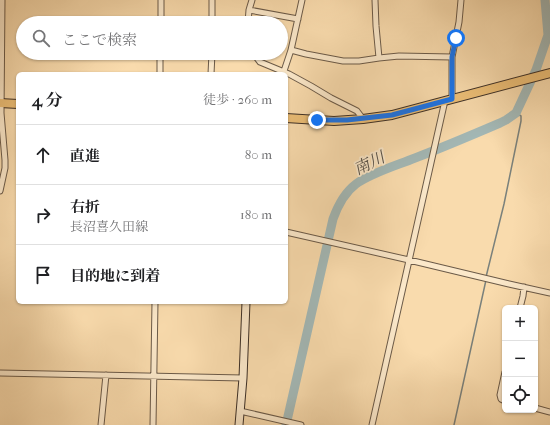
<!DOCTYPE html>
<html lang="ja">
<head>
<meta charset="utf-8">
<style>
  :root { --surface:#fff; --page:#f2f2f2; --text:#202124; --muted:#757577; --line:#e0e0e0 }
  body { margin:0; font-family:"IM FELL French Canon","Noto Serif JP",serif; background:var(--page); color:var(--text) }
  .controls { position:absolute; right:12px; bottom:12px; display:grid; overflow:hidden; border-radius:6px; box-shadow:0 1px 3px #0004 }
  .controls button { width:36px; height:36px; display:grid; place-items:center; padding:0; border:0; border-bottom:1px solid var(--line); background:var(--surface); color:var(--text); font:20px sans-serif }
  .stop { position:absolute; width:12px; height:12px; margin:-9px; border:3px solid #1a73e8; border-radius:50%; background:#fff }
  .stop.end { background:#1a73e8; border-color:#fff; box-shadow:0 1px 4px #0008 }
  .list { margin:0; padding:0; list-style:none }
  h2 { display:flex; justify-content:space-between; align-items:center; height:52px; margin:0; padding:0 16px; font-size:17px }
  h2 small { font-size:13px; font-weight:400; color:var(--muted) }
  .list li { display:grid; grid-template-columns:26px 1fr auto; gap:12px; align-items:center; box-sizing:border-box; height:60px; padding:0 16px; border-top:1px solid var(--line) }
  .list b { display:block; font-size:15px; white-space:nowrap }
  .list p { margin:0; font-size:13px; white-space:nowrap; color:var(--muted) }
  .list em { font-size:13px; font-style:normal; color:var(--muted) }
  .icon { flex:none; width:22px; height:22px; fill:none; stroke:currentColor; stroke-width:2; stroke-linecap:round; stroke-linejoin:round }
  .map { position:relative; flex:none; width:550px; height:425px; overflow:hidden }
  .search { position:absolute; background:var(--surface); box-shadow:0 1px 3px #0004; left:16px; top:16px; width:272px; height:44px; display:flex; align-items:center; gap:10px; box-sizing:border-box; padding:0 14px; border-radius:22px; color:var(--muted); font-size:15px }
  .panel { position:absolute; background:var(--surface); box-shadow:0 1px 3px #0004; left:16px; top:72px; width:272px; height:232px; border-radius:6px }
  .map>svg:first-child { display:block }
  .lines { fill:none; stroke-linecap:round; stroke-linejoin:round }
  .stream { stroke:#7a817c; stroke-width:1.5 }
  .river { stroke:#a3b8b6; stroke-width:9 }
  .street-casing { stroke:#6b5a48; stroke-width:7 }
  .secondary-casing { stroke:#3c2f26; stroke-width:9 }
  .primary-casing { stroke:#3c2f26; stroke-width:10 }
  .street { stroke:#fbe8ca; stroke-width:5 }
  .secondary { stroke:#fbe8ca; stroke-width:7 }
  .primary { stroke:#ecbe76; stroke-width:8 }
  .route { stroke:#1a73e8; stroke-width:5 }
  .labels { text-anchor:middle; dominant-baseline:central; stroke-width:3.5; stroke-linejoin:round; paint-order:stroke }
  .water-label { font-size:16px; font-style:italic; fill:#56514a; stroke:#fbe8ca }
</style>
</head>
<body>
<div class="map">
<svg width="550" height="425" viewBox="0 0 550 425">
  <rect width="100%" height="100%" fill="#f9dbad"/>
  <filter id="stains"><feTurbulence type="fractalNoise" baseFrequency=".005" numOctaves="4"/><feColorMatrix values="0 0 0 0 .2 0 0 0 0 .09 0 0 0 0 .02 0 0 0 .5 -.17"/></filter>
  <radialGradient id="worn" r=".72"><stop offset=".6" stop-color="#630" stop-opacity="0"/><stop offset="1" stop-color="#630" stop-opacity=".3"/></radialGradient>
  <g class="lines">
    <!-- stream -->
    <path class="stream" d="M486,277L504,204L521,121V116L516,113
      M454,425L486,280"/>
    <!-- river -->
    <path class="river" d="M286,425L333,219C338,205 344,193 356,184C371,173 398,165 415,158C444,147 472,135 500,123L506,120L516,113L536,70L548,35L545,0"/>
    <!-- street casing -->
    <g class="street-casing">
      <path id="street" d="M375,0L376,26L379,58
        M249,10L298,19
        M161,23V0
        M212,23V0
        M248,23L249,10L252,0
        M291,50L306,54L343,61H359L379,58L399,56L452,57
        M253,53L260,62L289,74L311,86L331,98L357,111L363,119
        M160,74V53
        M211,74L212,53
        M283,74L291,50L302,0
        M452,99V57L459,22L461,0
        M0,191L5,168V160L1,113L2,0
        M286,232L409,260L509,284L550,293
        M520,308L523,296L524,287
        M505,372L500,395L501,399L505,401
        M0,373L243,378
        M535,408L550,412
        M240,411L301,425
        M101,425L106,375
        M153,425L155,302
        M372,425L444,105V101"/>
    </g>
    <!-- secondary casing -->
    <g class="secondary-casing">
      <path id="secondary" d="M239,425L243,378L246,302"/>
    </g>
    <!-- primary casing -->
    <g class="primary-casing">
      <path id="primary" d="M0,103L18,104
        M286,118L334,121L363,119L392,115L550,73"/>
    </g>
    <!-- street -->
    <use href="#street" class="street"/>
    <!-- secondary -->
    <use href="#secondary" class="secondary"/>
    <!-- primary -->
    <use href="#primary" class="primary"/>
  </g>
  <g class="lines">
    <!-- route -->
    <path class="route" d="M317,120H347L392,115L452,99V57L456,38"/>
  </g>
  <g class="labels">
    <!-- water labels -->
    <g class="water-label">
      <text transform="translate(369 163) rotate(-26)">南川</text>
    </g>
  </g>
  <rect width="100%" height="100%" filter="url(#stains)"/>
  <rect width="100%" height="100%" fill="url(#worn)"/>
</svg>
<div class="controls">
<button>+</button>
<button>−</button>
<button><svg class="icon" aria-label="locate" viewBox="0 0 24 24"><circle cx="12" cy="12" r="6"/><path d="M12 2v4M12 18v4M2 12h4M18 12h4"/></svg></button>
</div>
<div class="stop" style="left:456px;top:38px"></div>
<div class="stop end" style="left:317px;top:120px"></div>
<div class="search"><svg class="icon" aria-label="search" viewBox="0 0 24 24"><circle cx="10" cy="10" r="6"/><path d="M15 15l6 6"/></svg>ここで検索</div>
<section class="panel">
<h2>4 分<small>徒歩 · 260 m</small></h2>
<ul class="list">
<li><svg class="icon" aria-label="ahead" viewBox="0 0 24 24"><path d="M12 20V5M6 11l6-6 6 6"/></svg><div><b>直進</b></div><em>80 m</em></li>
<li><svg class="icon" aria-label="right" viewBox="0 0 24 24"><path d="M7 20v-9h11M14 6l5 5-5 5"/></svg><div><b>右折</b><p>長沼喜久田線</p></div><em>180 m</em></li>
<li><svg class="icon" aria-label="arrive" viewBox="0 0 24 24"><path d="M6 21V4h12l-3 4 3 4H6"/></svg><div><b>目的地に到着</b></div></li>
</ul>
</section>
</div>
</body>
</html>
